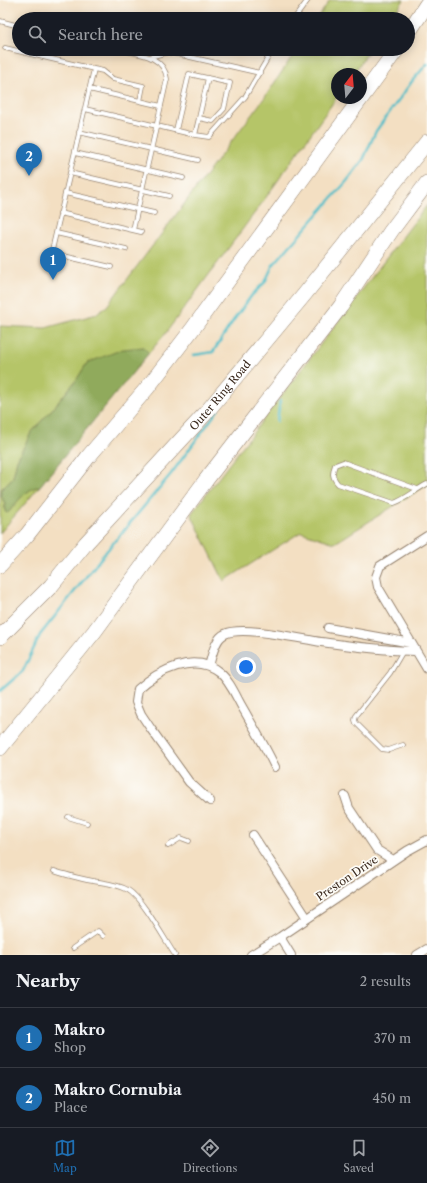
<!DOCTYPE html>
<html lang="en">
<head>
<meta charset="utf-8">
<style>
  :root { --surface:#171b24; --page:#242831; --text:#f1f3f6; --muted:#9ea1a6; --line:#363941; --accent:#1f6fb2 }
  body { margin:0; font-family:"Libre Caslon Text",serif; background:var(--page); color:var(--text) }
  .compass { position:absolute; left:331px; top:68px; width:36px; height:36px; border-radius:50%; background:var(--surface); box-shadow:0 2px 10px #0003; rotate:16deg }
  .you { position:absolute; left:246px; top:667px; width:14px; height:14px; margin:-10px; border:3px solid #fff; border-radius:50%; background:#1a73e8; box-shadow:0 0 0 6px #1a73e833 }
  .badge { display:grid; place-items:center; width:26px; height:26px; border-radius:50%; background:var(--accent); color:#fff; font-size:13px; font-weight:700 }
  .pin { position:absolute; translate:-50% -33px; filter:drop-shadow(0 1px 2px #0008) }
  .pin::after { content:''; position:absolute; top:21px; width:14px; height:12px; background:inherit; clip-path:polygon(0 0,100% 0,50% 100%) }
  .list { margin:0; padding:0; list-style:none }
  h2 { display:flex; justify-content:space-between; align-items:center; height:52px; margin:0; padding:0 16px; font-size:17px }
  h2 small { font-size:13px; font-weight:400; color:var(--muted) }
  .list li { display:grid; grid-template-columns:26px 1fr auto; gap:12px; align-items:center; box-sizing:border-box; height:60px; padding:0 16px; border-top:1px solid var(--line) }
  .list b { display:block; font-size:15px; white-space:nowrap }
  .list p { margin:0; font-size:13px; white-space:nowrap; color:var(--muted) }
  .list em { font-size:13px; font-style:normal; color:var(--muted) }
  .icon { flex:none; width:22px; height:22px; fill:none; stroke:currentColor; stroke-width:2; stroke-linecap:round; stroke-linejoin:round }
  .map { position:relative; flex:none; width:427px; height:955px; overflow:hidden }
  .search { position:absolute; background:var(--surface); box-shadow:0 2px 10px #0003; left:12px; right:12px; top:12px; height:44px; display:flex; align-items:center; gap:10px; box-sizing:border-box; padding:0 14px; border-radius:22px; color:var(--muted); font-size:15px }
  .sheet { height:172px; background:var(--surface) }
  nav { display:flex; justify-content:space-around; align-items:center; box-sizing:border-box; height:56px; border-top:1px solid var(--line); background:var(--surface); font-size:11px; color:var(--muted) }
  nav a { display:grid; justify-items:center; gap:2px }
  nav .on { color:var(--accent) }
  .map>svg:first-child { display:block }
  .green { fill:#b5c567; stroke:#787842 }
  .forest { fill:#90aa5c; stroke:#666a3d }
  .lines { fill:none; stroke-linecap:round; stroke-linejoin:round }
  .stream { stroke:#4fbdc8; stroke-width:2.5 }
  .lane-casing { stroke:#978470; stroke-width:5.5 }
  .street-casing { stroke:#978470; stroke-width:10 }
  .highway-casing { stroke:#978470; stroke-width:16 }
  .lane { stroke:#fff; stroke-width:4 }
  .street { stroke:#fff; stroke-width:8 }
  .highway { stroke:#fff; stroke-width:15 }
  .labels { text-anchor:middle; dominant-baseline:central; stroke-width:3.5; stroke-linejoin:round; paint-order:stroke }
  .street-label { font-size:11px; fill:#3b2a1e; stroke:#fdfcf7 }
</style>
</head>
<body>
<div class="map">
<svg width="427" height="955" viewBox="0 0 427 955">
  <rect width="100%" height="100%" fill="#fdfcf7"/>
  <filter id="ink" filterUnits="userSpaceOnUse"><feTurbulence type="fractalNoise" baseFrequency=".025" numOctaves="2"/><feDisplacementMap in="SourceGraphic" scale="8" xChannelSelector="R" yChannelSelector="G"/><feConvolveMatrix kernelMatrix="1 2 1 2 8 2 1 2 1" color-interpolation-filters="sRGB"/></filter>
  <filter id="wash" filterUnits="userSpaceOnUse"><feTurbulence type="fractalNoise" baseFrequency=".012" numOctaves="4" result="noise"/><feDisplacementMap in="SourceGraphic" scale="16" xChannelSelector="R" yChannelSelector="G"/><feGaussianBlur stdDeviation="0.9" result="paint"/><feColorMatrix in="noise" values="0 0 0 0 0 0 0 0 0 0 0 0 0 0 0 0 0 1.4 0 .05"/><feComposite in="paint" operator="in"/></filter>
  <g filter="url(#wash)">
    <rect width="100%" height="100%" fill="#f3dfc2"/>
    <!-- green -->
    <path class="green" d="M330,0H404L391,19H317Z
      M297,49H370L353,74H337V97L262,203L165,334L149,353L143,347L87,363L77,379L55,406L31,433L17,460L13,477L2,488L1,495L5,505L4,509L8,513C17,502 26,489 40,486L0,533V326L45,328L97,314L107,306L265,97Z
      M427,205V485L335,543L301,532L224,581L191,514Z"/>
    <!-- forest -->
    <path class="forest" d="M143,347L149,353L40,486C26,489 17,502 8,513L5,512V504L1,495V490L13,477L17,460L31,433L55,406L77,379L87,363L123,349Z"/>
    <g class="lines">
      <!-- stream -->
      <path class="stream" d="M194,355L213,352L233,321L252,295L265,282L273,265L347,181L363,160L376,131L413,80L427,64
        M277,421L280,401
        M0,691L23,671L40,635L105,553L171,474L218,410"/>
    </g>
  </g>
  <g filter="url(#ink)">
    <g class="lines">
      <!-- lane casing -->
      <g class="lane-casing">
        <path id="lane" d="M294,19L308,0
          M0,21L19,26
          M5,48L94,69L49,263
          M116,49C136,54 164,54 167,79L133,230
          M150,57L168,52L260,73
          M94,69L103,71L113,79L143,86L140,101
          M89,89L161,106
          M85,109L195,135L209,137L245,97L273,49
          M199,118L208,78
          M176,130L189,74L230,83L224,109L213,121L199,118L195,135
          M79,132L198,160
          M75,153L183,178
          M70,173L169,196
          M65,193L154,213
          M60,213L141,232
          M56,233L126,249
          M51,253L111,267
          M417,489L343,462L335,465C332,473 332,477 338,484L394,503C406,499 415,490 427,484
          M403,651L390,673L356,716L355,720L356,723L382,749L389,750L403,745
          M68,817L87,823
          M168,846L181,838L189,841
          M54,871C67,875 80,879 93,881C105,883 118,884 128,890C142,898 165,940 175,955
          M73,948L98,931L103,936"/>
      </g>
      <!-- street casing -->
      <g class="street-casing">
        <path id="street" d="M427,536L380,566L376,577L378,587L427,669
          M328,628L411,643
          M209,666C212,656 215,638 225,634C242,625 300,639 321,642C352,646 384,651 416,651
          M345,796L349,808L377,850L393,860
          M210,801L189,782L151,729L141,714L136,702L138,689C158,671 194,652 219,672C229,680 235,694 241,705C253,726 265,746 275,767
          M253,835L307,918
          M280,937L291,955
          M251,955L280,937L407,851L427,840
          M417,955L427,949"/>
      </g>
      <!-- highway casing -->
      <g class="highway-casing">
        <g id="highway">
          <path d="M408,33L427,4"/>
          <path d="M0,565L27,535L88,457L148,387L194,327L397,49"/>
          <path id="s1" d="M0,637L51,586L86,543L204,415L304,295L427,142"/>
          <path d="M0,748L94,632L206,480L341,306L391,231L427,183"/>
        </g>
      </g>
      <!-- lane -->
      <use href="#lane" class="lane"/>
      <!-- street -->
      <use href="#street" class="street"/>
      <!-- highway -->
      <use href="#highway" class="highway"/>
    </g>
  </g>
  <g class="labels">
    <!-- street labels -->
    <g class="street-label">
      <text stroke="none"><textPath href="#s1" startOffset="327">Outer Ring Road</textPath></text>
      <text transform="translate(347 878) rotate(-34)">Preston Drive</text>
    </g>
  </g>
</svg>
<svg class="compass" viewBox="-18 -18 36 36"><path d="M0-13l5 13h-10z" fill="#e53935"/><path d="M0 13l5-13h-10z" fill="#9ea1a6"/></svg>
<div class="you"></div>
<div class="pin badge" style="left:53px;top:280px">1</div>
<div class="pin badge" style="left:29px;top:176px">2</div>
<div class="search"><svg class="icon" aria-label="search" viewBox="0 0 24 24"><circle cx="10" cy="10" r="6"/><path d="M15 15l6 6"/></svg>Search here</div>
</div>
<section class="sheet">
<h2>Nearby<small>2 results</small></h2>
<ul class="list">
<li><span class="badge">1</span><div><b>Makro</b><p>Shop</p></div><em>370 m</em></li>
<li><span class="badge">2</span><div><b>Makro Cornubia</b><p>Place</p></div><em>450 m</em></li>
</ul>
</section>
<nav>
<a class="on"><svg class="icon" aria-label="map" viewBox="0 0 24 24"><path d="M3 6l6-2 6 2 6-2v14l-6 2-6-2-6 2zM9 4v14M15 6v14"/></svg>Map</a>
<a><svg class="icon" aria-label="directions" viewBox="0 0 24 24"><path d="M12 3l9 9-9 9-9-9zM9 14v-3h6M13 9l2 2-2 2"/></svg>Directions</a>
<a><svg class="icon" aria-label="saved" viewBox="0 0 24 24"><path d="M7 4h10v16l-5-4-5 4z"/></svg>Saved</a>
</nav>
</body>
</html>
